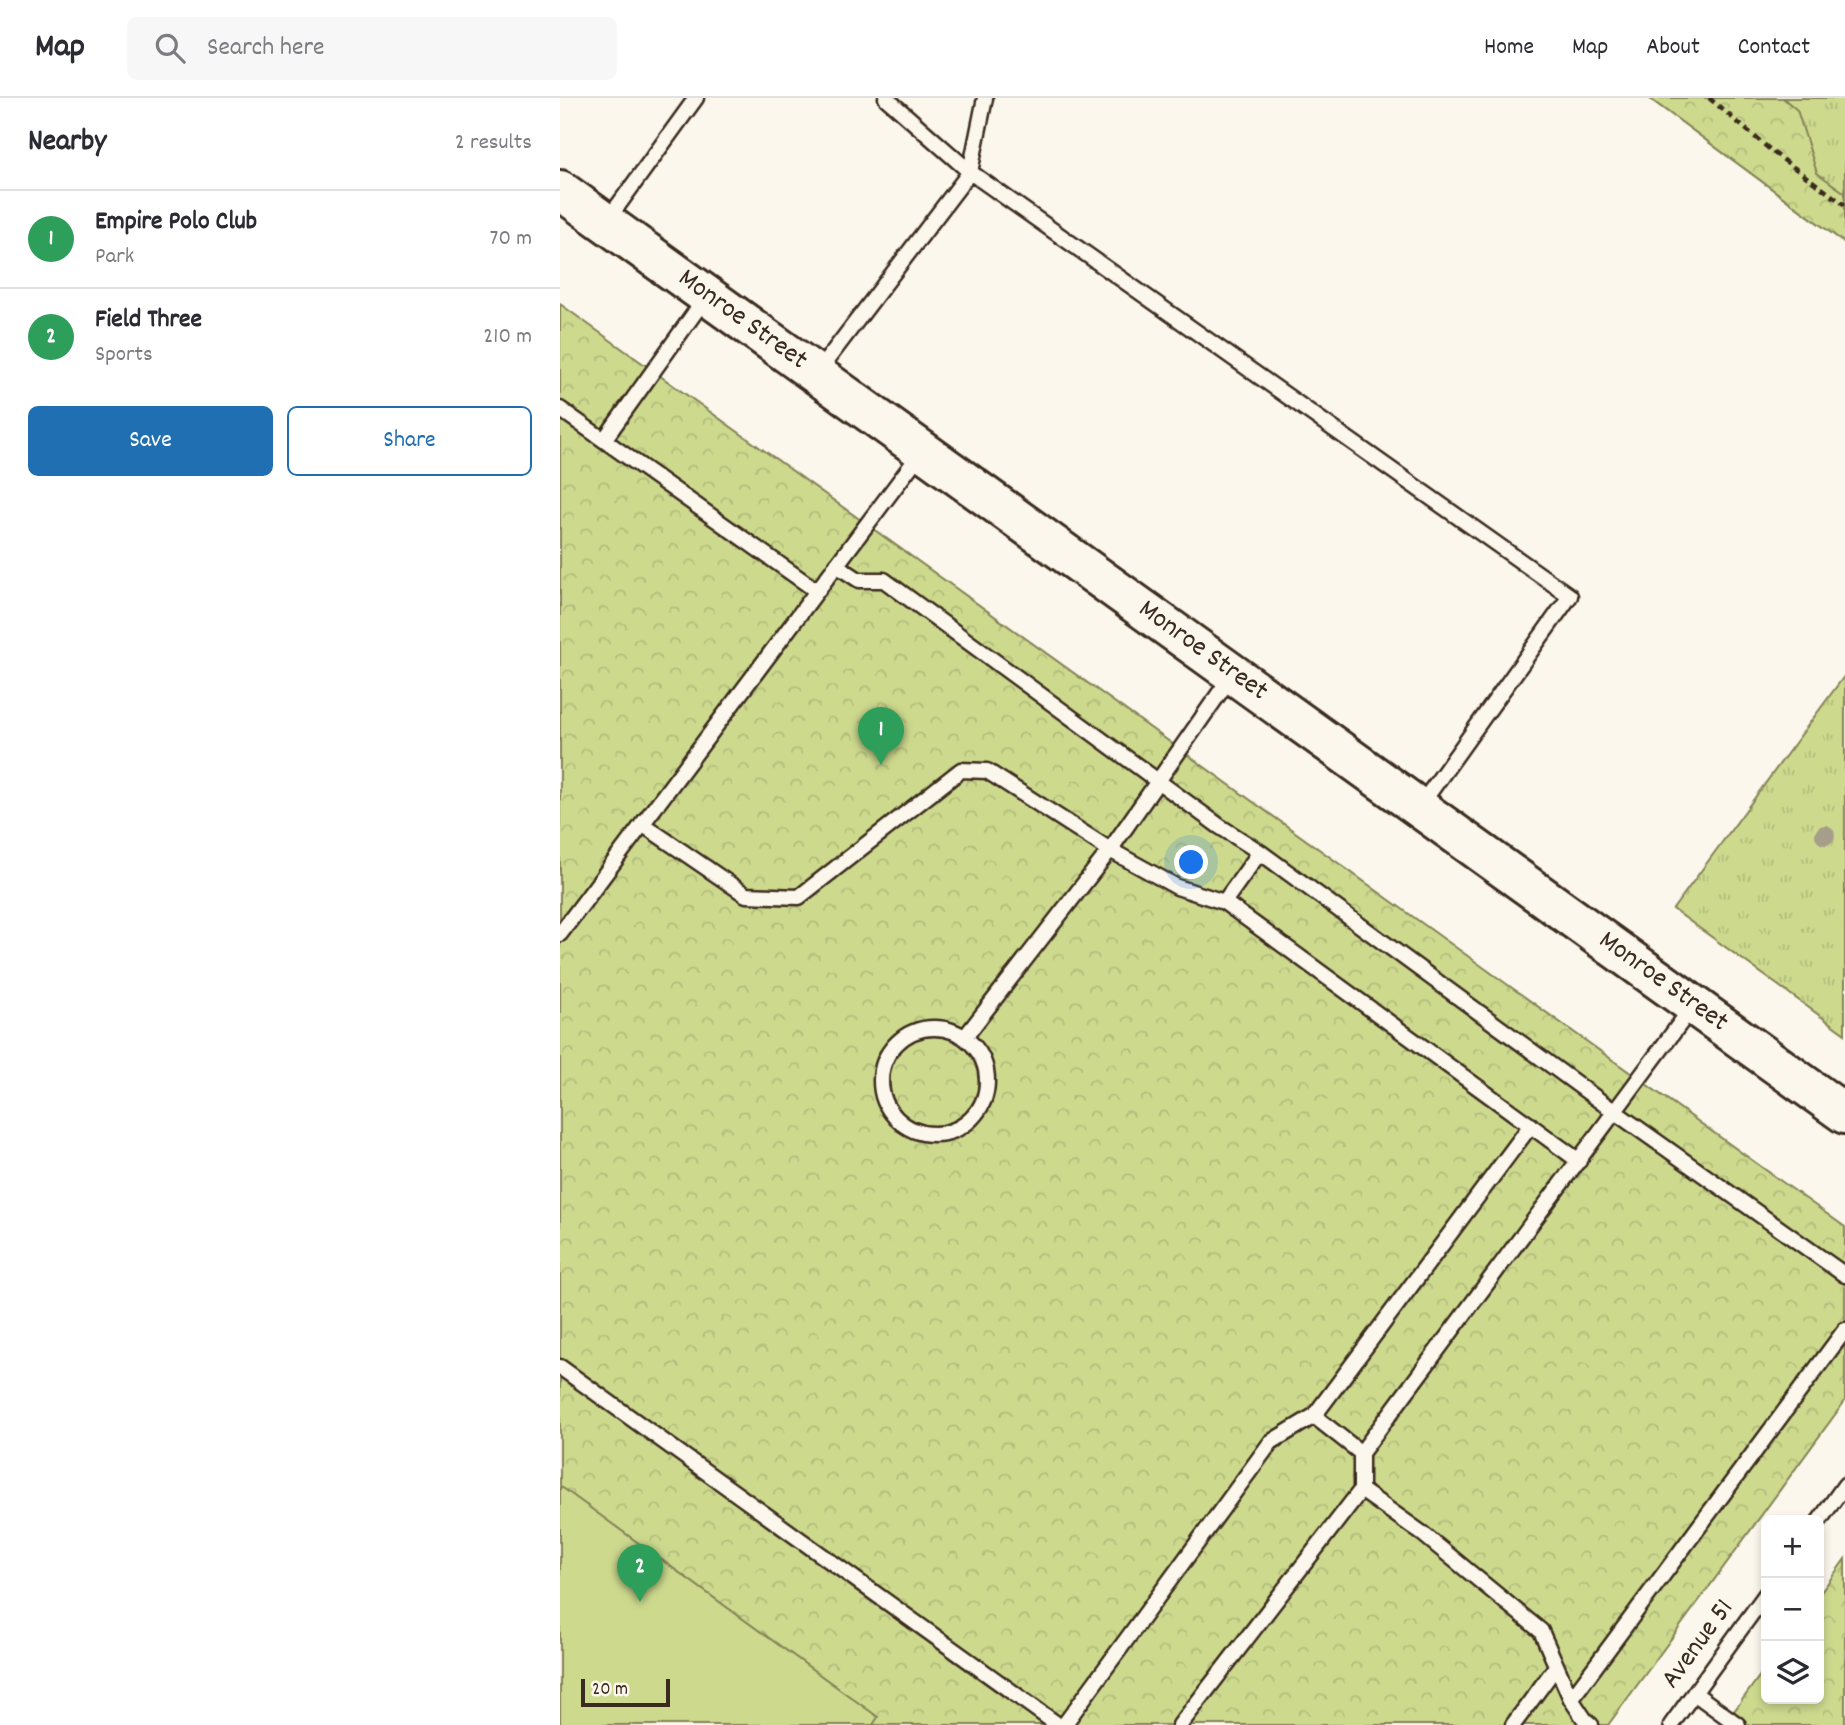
<!DOCTYPE html>
<html lang="en">
<head>
<meta charset="utf-8">
<style>
  :root { --surface:#fff; --page:#f7f7f7; --text:#2b2b33; --muted:#7c7c81; --line:#e1e1e2; --accent:#1f6fb2 }
  body { margin:0; font-family:Dekko,sans-serif; background:var(--page); color:var(--text) }
  .controls { position:absolute; right:21px; bottom:21px; display:grid; overflow:hidden; border-radius:10px; box-shadow:0 4px 10px #0003 }
  .controls button { width:63px; height:63px; display:grid; place-items:center; padding:0; border:0; border-bottom:2px solid var(--line); background:var(--surface); color:var(--text); font:35px sans-serif }
  .scale { position:absolute; left:21px; bottom:18px; width:89px; box-sizing:border-box; padding-left:7px; border:4px solid #3b2a1e; border-top:0; font-size:19px; line-height:24px; white-space:nowrap; color:#3b2a1e; -webkit-text-stroke:5px #fbf7ec; paint-order:stroke }
  .you { position:absolute; left:632px; top:765px; width:24px; height:24px; margin:-18px; border:5px solid #fff; border-radius:50%; background:#1a73e8; box-shadow:0 0 0 10px #1a73e833 }
  .badge { display:grid; place-items:center; width:46px; height:46px; border-radius:50%; background:var(--accent); color:#fff; font-size:23px; font-weight:700 }
  .pin { position:absolute; translate:-50% -58px; filter:drop-shadow(0 2px 4px #0008) }
  .pin::after { content:''; position:absolute; top:37px; width:24px; height:21px; background:inherit; clip-path:polygon(0 0,100% 0,50% 100%) }
  .list { margin:0; padding:0; list-style:none }
  h2 { display:flex; justify-content:space-between; align-items:center; height:91px; margin:0; padding:0 28px; font-size:30px }
  h2 small { font-size:23px; font-weight:400; color:var(--muted) }
  .list li { display:grid; grid-template-columns:46px 1fr auto; gap:21px; align-items:center; box-sizing:border-box; height:98px; padding:0 28px; border-top:2px solid var(--line) }
  .list b { display:block; font-size:26px; white-space:nowrap }
  .list p { margin:0; font-size:23px; white-space:nowrap; color:var(--muted) }
  .list em { font-size:23px; font-style:normal; color:var(--muted) }
  .actions { display:flex; gap:14px; padding:21px 28px }
  .actions a { flex:1; padding:16px 0; border:2px solid var(--accent); border-radius:10px; text-align:center; font-size:24px; color:var(--accent) }
  .actions .main { background:var(--accent); color:#fff }
  .icon { flex:none; width:38px; height:38px; fill:none; stroke:currentColor; stroke-width:2; stroke-linecap:round; stroke-linejoin:round }
  .map { position:relative; flex:none; width:1285px; height:1627px; overflow:hidden }
  header { display:flex; align-items:center; gap:42px; box-sizing:border-box; height:98px; padding:0 35px; background:var(--surface); border-bottom:2px solid var(--line) }
  header strong { font-size:33px }
  nav { display:flex; gap:38px; margin-inline-start:auto; font-size:24px }
  .search { width:490px; height:63px; background:var(--page); display:flex; align-items:center; gap:18px; box-sizing:border-box; padding:0 24px; border-radius:10px; color:var(--muted); font-size:26px }
  main { display:flex }
  aside { flex:1; background:var(--surface) }
  .map>svg:first-child { display:block }
  .grass { fill:url(#grass-tufts); stroke:#848256; stroke-width:2 }
  .forest { fill:url(#forest-crowns); stroke:#848256; stroke-width:2 }
  .pitch { fill:#cdda8e; stroke:#848256; stroke-width:2 }
  .lines { fill:none; stroke-linecap:round; stroke-linejoin:round }
  .lane-casing { stroke:#3b2a1e; stroke-width:19 }
  .secondary-casing { stroke:#3b2a1e; stroke-width:44 }
  .path { stroke:#3b2a1e; stroke-width:4.5; stroke-dasharray:7 5; stroke-linecap:butt }
  .lane { stroke:#fbf7ec; stroke-width:14 }
  .secondary { stroke:#fbf7ec; stroke-width:38 }
  .tree { fill:#a69e8a }
  .labels { text-anchor:middle; dominant-baseline:central; stroke-width:5; stroke-linejoin:round; paint-order:stroke }
  .street-label { font-size:28px; fill:#3b2a1e; stroke:#fbf7ec }
</style>
</head>
<body>
<header>
<strong>Map</strong>
<div class="search"><svg class="icon" aria-label="search" viewBox="0 0 24 24"><circle cx="10" cy="10" r="6"/><path d="M15 15l6 6"/></svg>Search here</div>
<nav><a>Home</a><a>Map</a><a>About</a><a>Contact</a></nav>
</header>
<main>
<aside>
<h2>Nearby<small>2 results</small></h2>
<ul class="list">
<li><span class="badge" style="background:#2e9e5b">1</span><div><b>Empire Polo Club</b><p>Park</p></div><em>70 m</em></li>
<li><span class="badge" style="background:#2e9e5b">2</span><div><b>Field Three</b><p>Sports</p></div><em>210 m</em></li>
</ul>
<div class="actions"><a class="main">Save</a><a>Share</a></div>
</aside>
<div class="map">
<svg width="1285" height="1627" viewBox="0 0 1285 1627">
  <defs>
    <pattern id="grass-tufts" width="24" height="20" patternUnits="userSpaceOnUse" patternTransform="scale(1.75)"><rect width="24" height="20" fill="#cdda8e"/><path d="M3 7l-1-3M5 7V3M7 7l1-3M15 17l-1-3M17 17v-4M19 17l1-3" fill="none" stroke="#b1bb7a"/></pattern>
    <pattern id="forest-crowns" width="20" height="18" patternUnits="userSpaceOnUse" patternTransform="scale(1.75)"><rect width="20" height="18" fill="#cdda8e"/><path d="M2 6a3 3 0 1 1 6 0M12 15a3 3 0 1 1 6 0" fill="none" stroke="#b1bb7a"/></pattern>
  </defs>
  <rect width="100%" height="100%" fill="#fbf7ec"/>
  <filter id="ink" filterUnits="userSpaceOnUse"><feTurbulence type="fractalNoise" baseFrequency=".0143" numOctaves="2"/><feDisplacementMap in="SourceGraphic" scale="14" xChannelSelector="R" yChannelSelector="G"/><feConvolveMatrix kernelMatrix="1 2 1 2 8 2 1 2 1" color-interpolation-filters="sRGB"/></filter>
  <g filter="url(#ink)">
    <!-- grass -->
    <path class="grass" d="M1089,0H1285V145Z
      M1285,577V936L1113,811Z"/>
    <!-- forest -->
    <path class="forest" d="M1089,0H1223L1237,12L1257,75L1285,95V145Z
      M0,206L1285,1129V1303L1048,1627H0Z
      M1285,1461V1627H1164L1206,1569V1601H1259V1497Z"/>
    <!-- pitch -->
    <path class="pitch" d="M0,1388L318,1619L313,1627H0Z"/>
    <g class="lines">
      <!-- lane casing -->
      <g class="lane-casing">
        <path id="lane" d="M425,0L410,74L1010,498L860,708
          M46,124L136,0
          M257,275L410,74L326,0
          M0,311L257,493
          M44,342L146,199
          M276,467L299,482H324L659,728L700,754
          M82,726L186,797L239,799L401,672L427,673L550,752L617,789L664,804L1019,1063
          M664,804L700,754L1055,1014L1285,1177
          M0,836L362,353
          M321 983a53 53 0 1 1 106 0a53 53 0 1 1-106 0Z
          M405,939L550,752L672,577
          M0,1269L498,1627
          M754,1318L801,1355
          M1259,1423L1285,1387
          M1134,1595L1178,1627
          M1011,1601L1285,1232
          M504,1627L711,1344L754,1318L971,1027
          M620,1627L801,1392
          M953,1627L995,1570
          M1031,1627L1025,1622L1011,1601L981,1533L863,1436L801,1392V1355L1133,908
          M1111,1627L1206,1496"/>
      </g>
      <!-- secondary casing -->
      <g class="secondary-casing">
        <g id="secondary">
          <path id="s1" d="M0,92L1285,1016"/>
        </g>
      </g>
      <!-- path -->
      <path class="path" d="M1149,0L1214,55L1285,107"/>
      <!-- lane -->
      <use href="#lane" class="lane"/>
      <!-- secondary -->
      <use href="#secondary" class="secondary"/>
    </g>
    <!-- trees -->
    <circle class="tree" cx="1265" cy="737" r="10"/>
  </g>
  <g class="labels">
    <!-- street labels -->
    <g class="street-label">
      <text stroke="none"><textPath href="#s1" startOffset="224">Monroe Street</textPath></text>
      <text stroke="none"><textPath href="#s1" startOffset="791">Monroe Street</textPath></text>
      <text stroke="none"><textPath href="#s1" startOffset="1358">Monroe Street</textPath></text>
      <text transform="translate(1139 1547) rotate(-54)">Avenue 51</text>
    </g>
  </g>
</svg>
<div class="controls">
<button>+</button>
<button>−</button>
<button><svg class="icon" aria-label="layers" viewBox="0 0 24 24"><path d="M12 4l9 5-9 5-9-5zM3 14l9 5 9-5"/></svg></button>
</div>
<div class="scale">20 m</div>
<div class="you"></div>
<div class="pin badge" style="left:321px;top:667px;background:#2e9e5b">1</div>
<div class="pin badge" style="left:80px;top:1504px;background:#2e9e5b">2</div>
</div>
</main>
</body>
</html>
